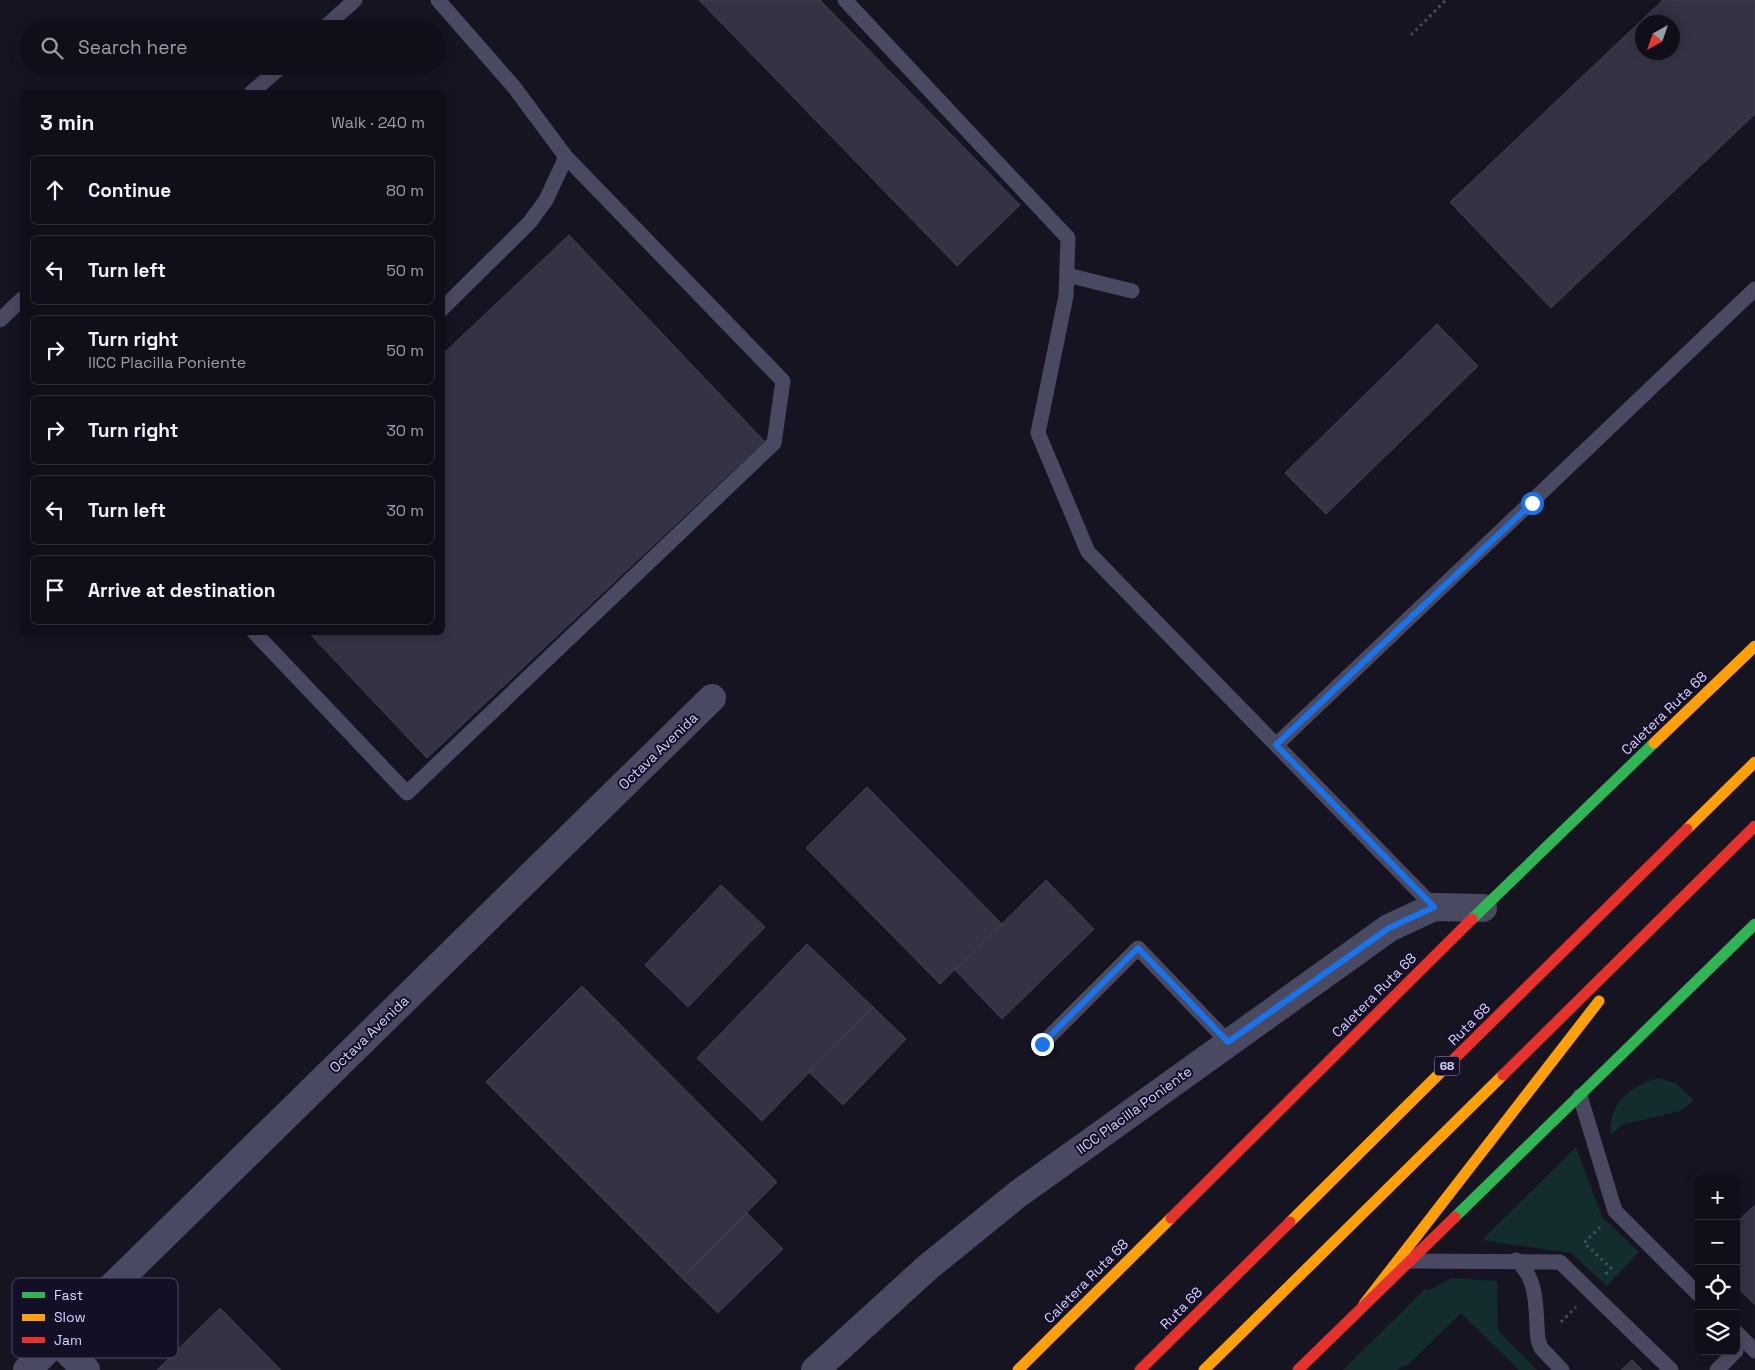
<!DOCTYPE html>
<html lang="en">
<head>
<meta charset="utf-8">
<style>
  :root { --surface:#100f19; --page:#1e1d26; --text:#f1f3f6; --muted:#9c9ca2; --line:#302f38 }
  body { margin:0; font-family:"Space Grotesk",sans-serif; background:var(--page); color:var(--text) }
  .controls { position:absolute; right:15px; bottom:15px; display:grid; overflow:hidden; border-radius:8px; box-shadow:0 2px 12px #0003 }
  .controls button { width:45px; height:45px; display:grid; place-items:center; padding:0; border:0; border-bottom:1px solid var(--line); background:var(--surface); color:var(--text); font:25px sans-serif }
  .compass { position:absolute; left:1635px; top:15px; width:45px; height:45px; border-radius:50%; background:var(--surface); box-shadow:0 2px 12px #0003; rotate:220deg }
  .stop { position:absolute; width:15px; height:15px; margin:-11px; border:4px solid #1a73e8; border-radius:50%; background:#fff }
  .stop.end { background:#1a73e8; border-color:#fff; box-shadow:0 1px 5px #0008 }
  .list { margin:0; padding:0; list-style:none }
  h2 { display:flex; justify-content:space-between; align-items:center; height:65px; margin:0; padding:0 20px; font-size:21px }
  h2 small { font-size:16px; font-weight:400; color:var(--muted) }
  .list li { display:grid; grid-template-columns:32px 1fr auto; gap:15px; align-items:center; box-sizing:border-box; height:70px; margin:0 10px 10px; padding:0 10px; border:1px solid var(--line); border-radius:8px }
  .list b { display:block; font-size:19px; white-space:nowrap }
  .list p { margin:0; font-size:16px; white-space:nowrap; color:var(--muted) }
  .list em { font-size:16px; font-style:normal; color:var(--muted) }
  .icon { flex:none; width:28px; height:28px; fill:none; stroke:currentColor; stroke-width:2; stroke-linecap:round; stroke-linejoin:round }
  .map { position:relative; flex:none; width:1755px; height:1370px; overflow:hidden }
  .search { position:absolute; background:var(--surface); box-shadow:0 2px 12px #0003; left:20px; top:20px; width:425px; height:55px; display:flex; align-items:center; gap:12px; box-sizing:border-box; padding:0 18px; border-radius:28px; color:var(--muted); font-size:19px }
  .panel { position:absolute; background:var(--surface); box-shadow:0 2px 12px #0003; left:20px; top:90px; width:425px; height:545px; border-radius:8px }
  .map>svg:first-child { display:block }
  .green { fill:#132c2d }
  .building { fill:#343243; stroke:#433f54; fill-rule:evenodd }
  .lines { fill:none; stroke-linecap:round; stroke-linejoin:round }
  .path { stroke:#44505f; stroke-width:3; stroke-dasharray:2.5 4; stroke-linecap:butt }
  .lane { stroke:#4a4962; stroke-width:15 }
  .street { stroke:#4a4962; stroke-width:28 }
  .fast { stroke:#30b455; stroke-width:11 }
  .slow { stroke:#ff9f0a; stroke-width:11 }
  .jam { stroke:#e5322d; stroke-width:11 }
  .route { stroke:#1a73e8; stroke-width:6 }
  .labels { text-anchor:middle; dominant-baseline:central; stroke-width:4; stroke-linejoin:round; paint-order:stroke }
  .shield { fill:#130f26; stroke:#9e99be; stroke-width:1 }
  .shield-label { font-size:12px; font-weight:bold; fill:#d9d4ff }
  .street-label { font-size:14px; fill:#d9d4ff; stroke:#130f26 }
  .key { fill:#130f26; stroke:#4e4a67; stroke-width:1 }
  .key-label { font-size:14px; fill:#d9d4ff }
</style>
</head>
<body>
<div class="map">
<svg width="1755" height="1370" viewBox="0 0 1755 1370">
  <rect width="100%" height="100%" fill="#161421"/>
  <!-- green -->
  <path class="green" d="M1658,1078L1675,1083L1694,1100L1680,1111L1621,1125L1611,1135C1608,1103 1629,1087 1658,1078Z
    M1576,1147L1602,1217L1639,1252L1607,1286L1571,1253L1482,1240Z
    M1452,1278L1497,1281L1498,1331L1537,1370H1519L1461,1313L1408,1365L1396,1370H1343L1425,1289L1429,1290Z"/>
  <!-- building -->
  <path class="building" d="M699,0H820L1020,205L957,266Z
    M1663,0H1755V114L1551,308L1450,202ZM1642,22H1672V52H1642Z
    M569,235L764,441L427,758L308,632H442V355Z
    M1437,324L1478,366L1326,514L1285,473Z
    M867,787L1002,924L940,984L806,848Z
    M1046,880L1094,929L1002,1019L955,970Z
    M721,885L765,927L688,1007L645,965Z
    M807,944L873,1007L762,1121L697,1058Z
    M582,986L777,1182L682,1278L486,1082Z
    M873,1007L906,1039L843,1105L809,1072Z
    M1755,1205V1305L1736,1286V1223Z
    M747,1213L783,1249L718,1313L682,1278Z
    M220,1308L281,1370H157Z
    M1632,1360L1642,1370H1621Z"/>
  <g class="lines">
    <!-- path -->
    <path class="path" d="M1411,35L1446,0
      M1600,1227L1584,1243L1611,1268L1605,1275
      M1561,1322L1576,1307"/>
    <!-- lane -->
    <path class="lane" d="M845,0L1068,238L1066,296L1038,433L1088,552L1434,907
      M323,29L355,0
      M252,92L282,66
      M1067,275L1132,291
      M442,309L530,222L546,200L566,157
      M0,320L22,299
      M254,632L407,793L774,443L783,381L566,157L514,87L438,0
      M1276,745L1755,289
      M1042,1044L1138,948L1228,1042
      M1580,1096L1615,1211L1699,1295
      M1516,1260C1540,1280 1535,1312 1538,1340L1541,1348L1562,1370
      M1410,1261L1560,1262L1671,1370
      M1736,1332L1755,1351
      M1717,1370L1736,1351"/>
    <!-- street -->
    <path class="street" d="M57,1341L86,1370
      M27,1370L712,698
      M815,1370L928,1267L1018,1194L1389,928L1434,907L1483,908"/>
    <!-- fast -->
    <path class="fast" d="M1472,919L1654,743
      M1455,1217L1755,924"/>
    <!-- slow -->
    <path class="slow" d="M1654,743L1755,646
      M1687,829L1755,762
      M1290,1222L1449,1064
      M1364,1304L1599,1001
      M1018,1370L1171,1218
      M1204,1370L1503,1075"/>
    <!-- jam -->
    <path class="jam" d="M1449,1064L1687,829
      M1503,1075L1755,826
      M1171,1218L1472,919
      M1140,1370L1290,1222
      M1298,1370L1455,1217"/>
  </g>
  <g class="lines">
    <!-- route -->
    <path class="route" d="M1042,1044L1138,948L1228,1042L1389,928L1434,907L1276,745L1532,503"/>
  </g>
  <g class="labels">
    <!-- shield labels -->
    <rect class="shield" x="1434.5" y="1056.5" width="25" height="19" rx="4"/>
    <g class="shield-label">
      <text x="1447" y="1066">68</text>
    </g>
    <!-- street labels -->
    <g class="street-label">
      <text transform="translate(1664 713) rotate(-44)">Caletera Ruta 68</text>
      <text transform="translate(658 751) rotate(-44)">Octava Avenida</text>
      <text transform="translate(1374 995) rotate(-45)">Caletera Ruta 68</text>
      <text transform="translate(1469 1024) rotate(-45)">Ruta 68</text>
      <text transform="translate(369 1034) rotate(-44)">Octava Avenida</text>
      <text transform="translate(1134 1110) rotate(-36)">IICC Placilla Poniente</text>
      <text transform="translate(1086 1281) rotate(-45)">Caletera Ruta 68</text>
      <text transform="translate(1181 1308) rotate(-45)">Ruta 68</text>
    </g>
  </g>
  <!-- legend -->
  <rect x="12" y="1278" width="166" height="80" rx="8" class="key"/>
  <rect x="22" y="1292" width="23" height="6" fill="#30b455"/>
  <rect x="22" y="1314" width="23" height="7" fill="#ff9f0a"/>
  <rect x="22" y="1337" width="23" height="6" fill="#e5322d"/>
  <g class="key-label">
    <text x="54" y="1300">Fast</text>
    <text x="54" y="1322">Slow</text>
    <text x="54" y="1345">Jam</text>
  </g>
</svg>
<div class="controls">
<button>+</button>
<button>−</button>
<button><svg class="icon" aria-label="locate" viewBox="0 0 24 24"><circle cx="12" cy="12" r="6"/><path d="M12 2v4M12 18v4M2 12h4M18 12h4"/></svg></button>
<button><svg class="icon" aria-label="layers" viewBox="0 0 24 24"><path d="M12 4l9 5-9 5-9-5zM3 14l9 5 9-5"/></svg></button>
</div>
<svg class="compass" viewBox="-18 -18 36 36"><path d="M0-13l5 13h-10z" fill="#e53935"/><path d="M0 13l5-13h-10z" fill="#9c9ca2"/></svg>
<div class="stop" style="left:1532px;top:503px"></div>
<div class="stop end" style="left:1042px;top:1044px"></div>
<div class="search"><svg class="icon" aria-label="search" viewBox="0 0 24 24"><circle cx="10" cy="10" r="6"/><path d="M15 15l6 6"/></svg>Search here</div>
<section class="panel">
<h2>3 min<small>Walk · 240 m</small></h2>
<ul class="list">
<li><svg class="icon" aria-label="ahead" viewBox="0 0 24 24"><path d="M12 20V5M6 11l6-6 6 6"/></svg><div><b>Continue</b></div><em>80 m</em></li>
<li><svg class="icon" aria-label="left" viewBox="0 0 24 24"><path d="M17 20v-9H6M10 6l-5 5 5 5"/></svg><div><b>Turn left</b></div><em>50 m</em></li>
<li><svg class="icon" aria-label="right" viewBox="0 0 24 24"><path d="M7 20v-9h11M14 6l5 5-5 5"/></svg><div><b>Turn right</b><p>IICC Placilla Poniente</p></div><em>50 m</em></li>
<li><svg class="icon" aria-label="right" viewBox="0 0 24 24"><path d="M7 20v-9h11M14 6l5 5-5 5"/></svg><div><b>Turn right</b></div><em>30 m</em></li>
<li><svg class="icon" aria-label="left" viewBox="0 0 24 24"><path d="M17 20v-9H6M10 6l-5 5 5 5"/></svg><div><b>Turn left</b></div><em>30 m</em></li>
<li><svg class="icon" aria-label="arrive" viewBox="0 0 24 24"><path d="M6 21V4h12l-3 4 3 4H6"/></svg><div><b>Arrive at destination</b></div></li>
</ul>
</section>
</div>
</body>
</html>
